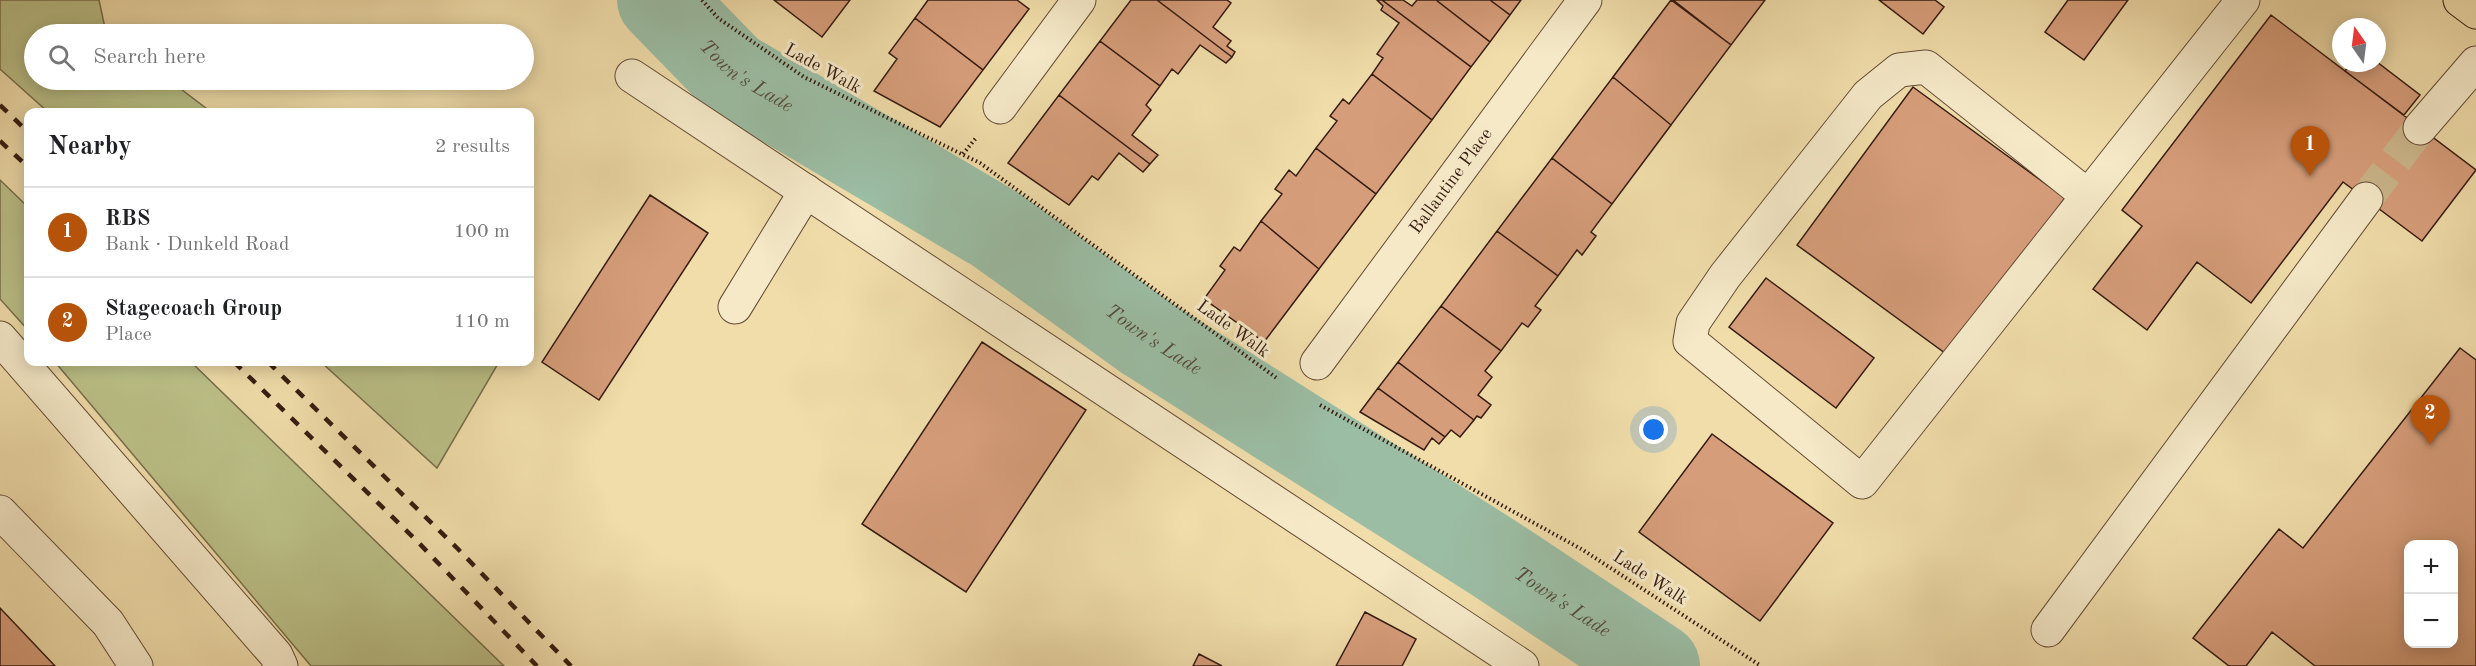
<!DOCTYPE html>
<html lang="en">
<head>
<meta charset="utf-8">
<style>
  :root { --surface:#fff; --page:#f2f2f2; --text:#202124; --muted:#757577; --line:#e0e0e0; --accent:#b45309 }
  body { margin:0; font-family:"Old Standard TT",serif; background:var(--page); color:var(--text) }
  .controls { position:absolute; right:18px; bottom:18px; display:grid; overflow:hidden; border-radius:12px; box-shadow:0 3px 15px #0003 }
  .controls button { width:54px; height:54px; display:grid; place-items:center; padding:0; border:0; border-bottom:2px solid var(--line); background:var(--surface); color:var(--text); font:30px sans-serif }
  .compass { position:absolute; left:2332px; top:18px; width:54px; height:54px; border-radius:50%; background:var(--surface); box-shadow:0 3px 15px #0003; rotate:346deg }
  .you { position:absolute; left:1654px; top:430px; width:21px; height:21px; margin:-15px; border:4px solid #fff; border-radius:50%; background:#1a73e8; box-shadow:0 0 0 9px #1a73e833 }
  .badge { display:grid; place-items:center; width:39px; height:39px; border-radius:50%; background:var(--accent); color:#fff; font-size:20px; font-weight:700 }
  .pin { position:absolute; translate:-50% -50px; filter:drop-shadow(0 2px 3px #0008) }
  .pin::after { content:''; position:absolute; top:32px; width:21px; height:18px; background:inherit; clip-path:polygon(0 0,100% 0,50% 100%) }
  .list { margin:0; padding:0; list-style:none }
  h2 { display:flex; justify-content:space-between; align-items:center; height:78px; margin:0; padding:0 24px; font-size:26px }
  h2 small { font-size:20px; font-weight:400; color:var(--muted) }
  .list li { display:grid; grid-template-columns:39px 1fr auto; gap:18px; align-items:center; box-sizing:border-box; height:90px; padding:0 24px; border-top:2px solid var(--line) }
  .list b { display:block; font-size:22px; white-space:nowrap }
  .list p { margin:0; font-size:20px; white-space:nowrap; color:var(--muted) }
  .list em { font-size:20px; font-style:normal; color:var(--muted) }
  .icon { flex:none; width:33px; height:33px; fill:none; stroke:currentColor; stroke-width:2; stroke-linecap:round; stroke-linejoin:round }
  .map { position:relative; flex:none; width:2476px; height:666px; overflow:hidden }
  .search { position:absolute; background:var(--surface); box-shadow:0 3px 15px #0003; left:24px; top:24px; width:510px; height:66px; display:flex; align-items:center; gap:15px; box-sizing:border-box; padding:0 21px; border-radius:33px; color:var(--muted); font-size:22px }
  .panel { position:absolute; background:var(--surface); box-shadow:0 3px 15px #0003; left:24px; top:108px; width:510px; height:258px; border-radius:12px }
  .map>svg:first-child { display:block }
  .green { fill:#bbc087; stroke:#786e4c; stroke-width:1.5 }
  .lines { fill:none; stroke-linecap:round; stroke-linejoin:round }
  .river { stroke:#9bbda4; stroke-width:86 }
  .building { fill:#d69d7a; stroke:#351b10; stroke-width:1.5; fill-rule:evenodd }
  .minor-tunnel { stroke:#cbb68b; stroke-width:33; stroke-dasharray:33 16; stroke-linecap:butt }
  .minor-casing { stroke:#644c36; stroke-width:35 }
  .major-casing { stroke:#351b10; stroke-width:35 }
  .path { stroke:#351b10; stroke-width:4; stroke-dasharray:1.5 3; stroke-linecap:butt }
  .minor { stroke:#f5e9c8; stroke-width:33 }
  .major { stroke:#f0ddaa; stroke-width:33 }
  .rail { stroke:#351b10; stroke-width:4.5; stroke-dasharray:10 10; stroke-linecap:butt }
  .labels { text-anchor:middle; dominant-baseline:central; stroke-width:6; stroke-linejoin:round; paint-order:stroke }
  .street-label { font-size:18px; fill:#351b10; stroke:#f5e9c8 }
  .water-label { font-size:20px; font-style:italic; fill:#544c3c; stroke:#f5e9c8 }
</style>
</head>
<body>
<div class="map">
<svg width="2476" height="666" viewBox="0 0 2476 666">
  <rect width="100%" height="100%" fill="#f0ddaa"/>
  <filter id="stains"><feTurbulence type="fractalNoise" baseFrequency=".00333" numOctaves="4"/><feColorMatrix values="0 0 0 0 .2 0 0 0 0 .09 0 0 0 0 .02 0 0 0 .5 -.17"/></filter>
  <radialGradient id="worn" r=".72"><stop offset=".6" stop-color="#630" stop-opacity="0"/><stop offset="1" stop-color="#630" stop-opacity=".3"/></radialGradient>
  <!-- green -->
  <path class="green" d="M0,0H99L105,28L113,34H34V80H169L211,112H48L0,69Z
    M0,180L28,207V330L0,299Z
    M55,362H191L504,666H311Z
    M321,362H499L437,468Z"/>
  <g class="lines">
    <!-- river -->
    <path class="river" id="s1" d="M660,0L731,73L997,230L1147,338L1494,558L1657,666"/>
  </g>
  <!-- building -->
  <path class="building" d="M774,0H850L822,37Z
    M928,0H1017L1029,9L983,70L915,18Z
    M1131,0H1157L1232,57L1226,63L1200,45L1178,74L1172,69L1160,86L1100,41Z
    M1157,0H1227L1231,3L1213,27L1231,41L1227,46L1235,52L1232,57Z
    M1377,0H1382L1471,67L1432,120L1372,74L1383,58L1377,54L1399,23L1381,10L1383,6Z
    M1382,0H1403L1412,6L1417,0H1436L1490,42L1471,67Z
    M1436,0H1490L1510,15L1490,42Z
    M1490,0H1521L1510,15Z
    M1671,0L1731,45L1671,125L1613,77Z
    M1673,0H1765L1731,45Z
    M1879,0H1935L1944,7L1923,34Z
    M2068,0H2128L2084,60L2045,32Z
    M2271,15L2476,170L2422,241L2343,182L2251,303L2197,262L2147,330L2093,289L2142,226L2122,210Z
    M915,18L983,70L940,127L874,91L897,59L889,53Z
    M1100,41L1160,86L1146,105L1151,110L1132,135L1158,155L1150,164L1059,95Z
    M2377,62L2420,95L2404,115L2345,71L2351,63Z
    M1372,74L1432,120L1376,194L1316,148L1337,121L1330,116L1343,99L1349,104Z
    M1613,77L1671,125L1612,204L1552,158Z
    M1913,87L2065,198L1949,356L1797,245Z
    M1059,95L1150,164L1143,172L1119,153L1098,180L1092,176L1069,205L1008,163Z
    M1316,148L1376,194L1319,269L1261,221L1282,194L1275,189L1289,170L1296,176Z
    M1552,158L1612,204L1591,232L1596,236L1582,255L1577,250L1558,276L1497,231Z
    M650,195L708,233L599,400L542,362Z
    M1261,221L1319,269L1264,342L1204,299L1225,270L1220,266L1234,247L1240,251Z
    M1497,231L1558,276L1535,306L1541,310L1528,327L1522,323L1501,351L1441,306Z
    M1766,278L1874,358L1836,408L1729,327Z
    M1441,306L1501,351L1485,371L1492,377L1478,395L1491,405L1481,418L1477,416L1474,420L1398,362Z
    M982,342L1086,410L966,592L862,524Z
    M2460,348L2476,360V666H2315L2272,632L2246,666H2229L2193,638L2279,529L2303,548ZM2408,544H2454V644H2408Z
    M1398,362L1474,420L1460,437L1451,430L1445,437L1378,388Z
    M1378,388L1445,437L1439,444L1432,438L1424,450L1360,412Z
    M1712,434L1833,523L1760,621L1639,532Z
    M0,608L55,666H0Z
    M1365,612L1416,639L1402,666H1336Z
    M1199,654L1222,666H1193Z"/>
  <g class="lines">
    <!-- minor-tunnel -->
    <path class="minor-tunnel" d="M2366,199L2420,128"/>
    <!-- minor casing -->
    <g class="minor-casing">
      <g id="minor">
        <path d="M632,76L1522,666"/>
        <path d="M1000,107L1079,0"/>
        <path d="M2420,128L2476,63"/>
        <path d="M2088,196L1926,67L1899,70L1868,95L1725,276L1693,323L1690,341L1862,482L2243,0"/>
        <path d="M735,307L806,191"/>
        <path d="M0,338L276,655L281,666"/>
        <path id="s2" d="M1317,363L1585,0"/>
        <path d="M0,512L108,623L136,666"/>
        <path d="M2048,630L2366,199"/>
      </g>
    </g>
    <!-- major casing -->
    <g class="major-casing">
      <path id="major" d="M2460,0L2476,12"/>
    </g>
    <!-- path -->
    <path class="path" d="M702,0L718,18L804,77L980,163L1278,379
      M963,154L976,138
      M1320,405L1583,550L1761,666"/>
    <!-- minor -->
    <use href="#minor" class="minor"/>
    <!-- major -->
    <use href="#major" class="major"/>
    <!-- rail -->
    <path class="rail" d="M0,105L28,132
      M0,141L28,167
      M234,362L416,540L537,666
      M268,362L458,549L571,666"/>
  </g>
  <g class="labels">
    <!-- street labels -->
    <g class="street-label">
      <text transform="translate(823 69) rotate(29)">Lade Walk</text>
      <text stroke="none"><textPath href="#s2" startOffset="226">Ballantine Place</textPath></text>
      <text transform="translate(1233 329) rotate(36)">Lade Walk</text>
      <text transform="translate(1650 578) rotate(33)">Lade Walk</text>
    </g>
    <!-- water labels -->
    <g class="water-label">
      <text stroke="none"><textPath href="#s1" startOffset="116">Town's Lade</textPath></text>
      <text stroke="none"><textPath href="#s1" startOffset="602">Town's Lade</textPath></text>
      <text stroke="none"><textPath href="#s1" startOffset="1088">Town's Lade</textPath></text>
    </g>
  </g>
  <rect width="100%" height="100%" filter="url(#stains)"/>
  <rect width="100%" height="100%" fill="url(#worn)"/>
</svg>
<div class="controls">
<button>+</button>
<button>−</button>
</div>
<svg class="compass" viewBox="-18 -18 36 36"><path d="M0-13l5 13h-10z" fill="#e53935"/><path d="M0 13l5-13h-10z" fill="#757577"/></svg>
<div class="you"></div>
<div class="pin badge" style="left:2310px;top:176px">1</div>
<div class="pin badge" style="left:2430px;top:445px">2</div>
<div class="search"><svg class="icon" aria-label="search" viewBox="0 0 24 24"><circle cx="10" cy="10" r="6"/><path d="M15 15l6 6"/></svg>Search here</div>
<section class="panel">
<h2>Nearby<small>2 results</small></h2>
<ul class="list">
<li><span class="badge">1</span><div><b>RBS</b><p>Bank · Dunkeld Road</p></div><em>100 m</em></li>
<li><span class="badge">2</span><div><b>Stagecoach Group</b><p>Place</p></div><em>110 m</em></li>
</ul>
</section>
</div>
</body>
</html>
